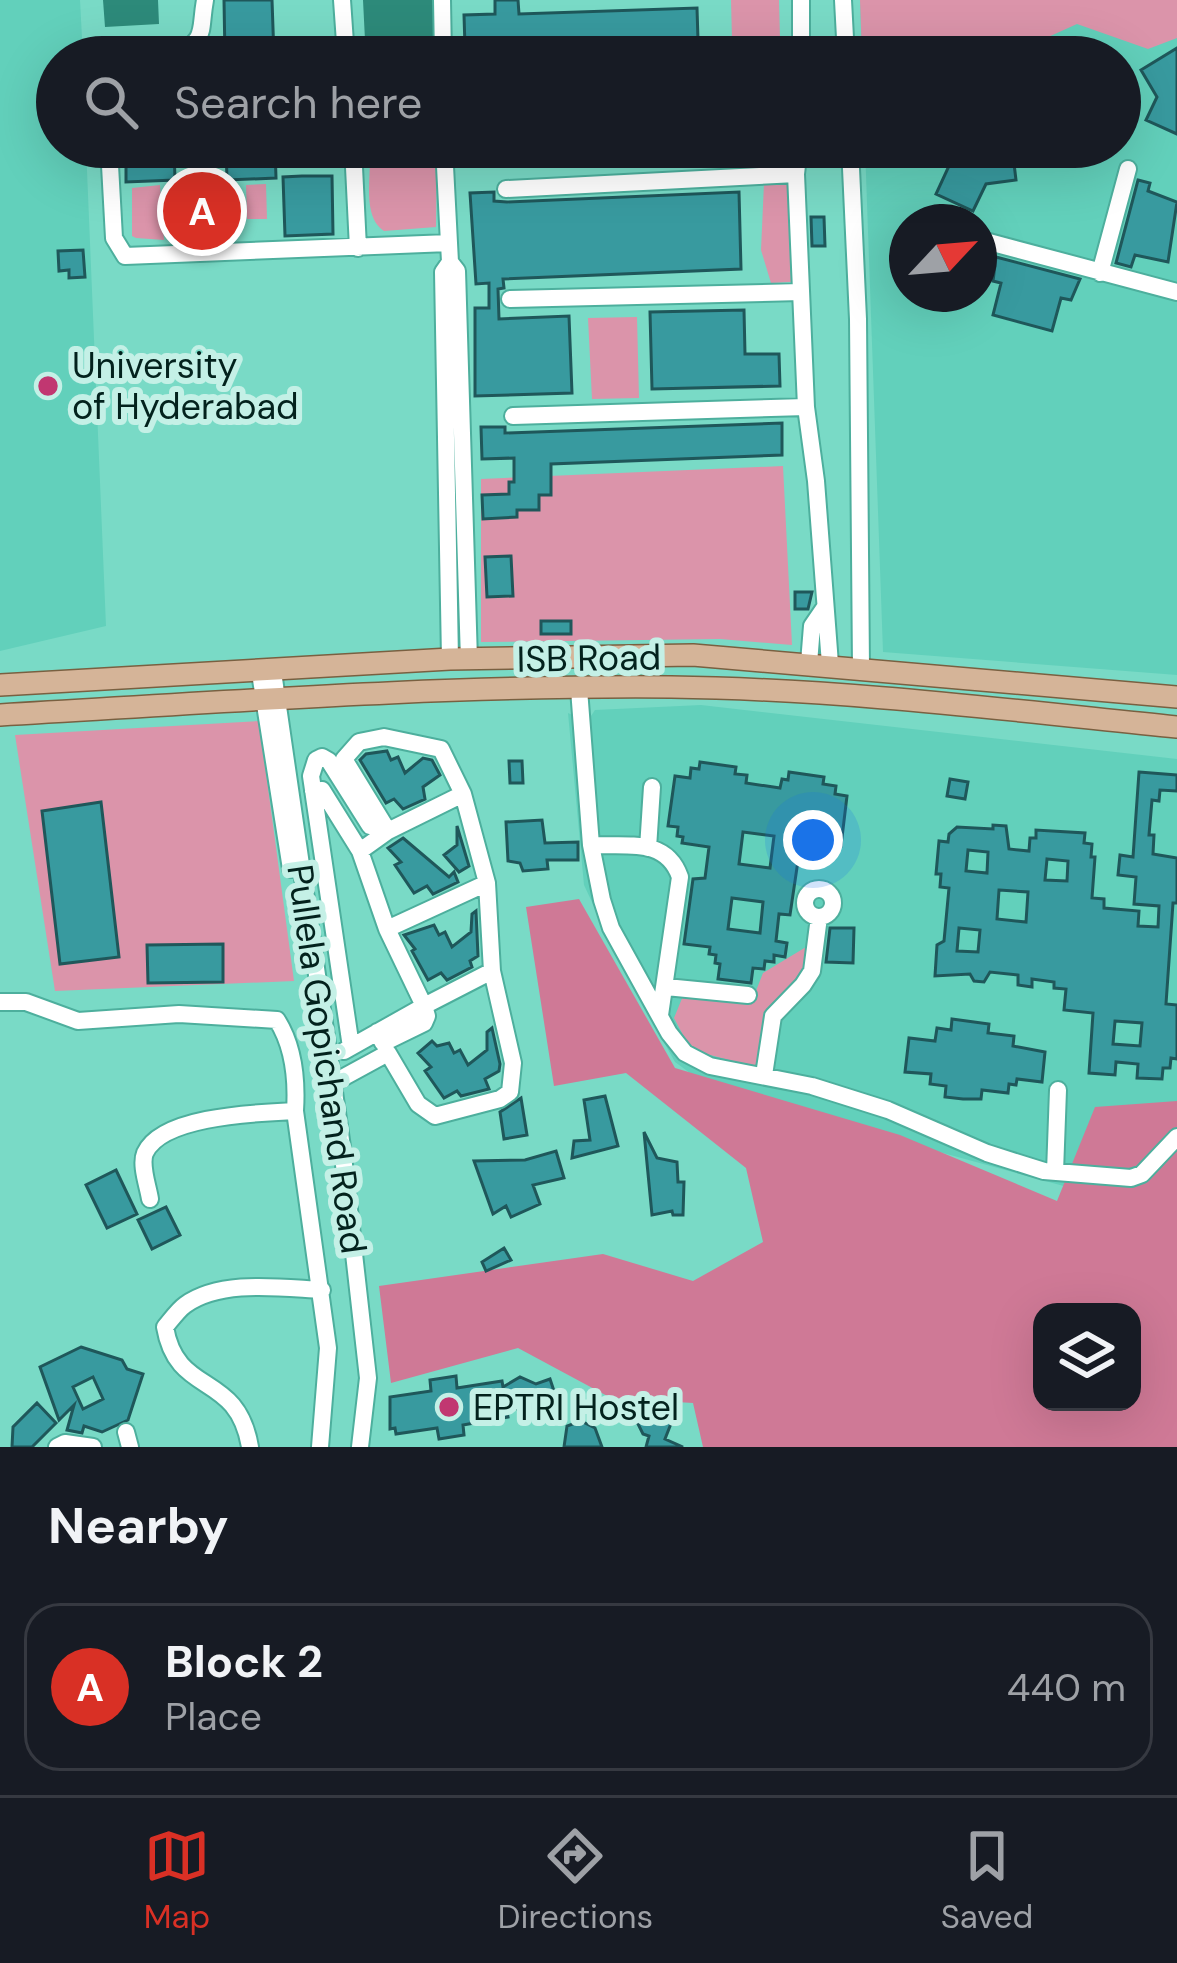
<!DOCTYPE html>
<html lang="en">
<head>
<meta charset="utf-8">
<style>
  :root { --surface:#171b24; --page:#242831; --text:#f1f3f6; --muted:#9ea1a6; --line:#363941; --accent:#d93025 }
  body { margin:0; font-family:"DM Sans",sans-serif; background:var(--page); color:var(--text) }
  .controls { position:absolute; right:36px; bottom:36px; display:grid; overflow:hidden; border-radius:24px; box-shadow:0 12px 48px #0002 }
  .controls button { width:108px; height:108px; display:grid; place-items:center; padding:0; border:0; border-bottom:3px solid var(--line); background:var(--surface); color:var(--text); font:60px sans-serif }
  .compass { position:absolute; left:889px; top:204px; width:108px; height:108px; border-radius:50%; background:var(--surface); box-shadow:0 12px 48px #0002; rotate:64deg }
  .you { position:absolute; left:813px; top:840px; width:42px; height:42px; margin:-30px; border:9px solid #fff; border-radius:50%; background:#1a73e8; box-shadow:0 0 0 18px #1a73e833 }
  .badge { display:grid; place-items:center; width:78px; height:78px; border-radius:50%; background:var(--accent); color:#fff; font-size:39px; font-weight:700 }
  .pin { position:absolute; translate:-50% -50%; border:6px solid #fff; box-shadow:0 3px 12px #0006 }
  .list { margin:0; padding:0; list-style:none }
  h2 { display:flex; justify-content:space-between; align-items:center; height:156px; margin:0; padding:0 48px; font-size:51px }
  h2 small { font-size:39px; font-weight:400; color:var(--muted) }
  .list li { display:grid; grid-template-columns:78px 1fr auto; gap:36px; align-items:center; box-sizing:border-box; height:168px; margin:0 24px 24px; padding:0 24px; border:3px solid var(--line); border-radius:36px }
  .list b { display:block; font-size:45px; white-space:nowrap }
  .list p { margin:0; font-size:39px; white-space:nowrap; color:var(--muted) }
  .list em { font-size:39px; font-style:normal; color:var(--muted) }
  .icon { flex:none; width:66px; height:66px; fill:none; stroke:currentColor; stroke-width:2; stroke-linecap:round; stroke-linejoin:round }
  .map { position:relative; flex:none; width:1177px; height:1447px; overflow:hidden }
  .search { position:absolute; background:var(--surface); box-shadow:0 12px 48px #0002; left:36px; right:36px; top:36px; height:132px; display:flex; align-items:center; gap:30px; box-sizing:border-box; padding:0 42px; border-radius:66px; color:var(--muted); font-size:45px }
  .sheet { height:348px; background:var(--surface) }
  nav { display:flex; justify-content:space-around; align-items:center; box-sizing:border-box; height:168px; border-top:3px solid var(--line); background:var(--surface); font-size:33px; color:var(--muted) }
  nav a { display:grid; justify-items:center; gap:6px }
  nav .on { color:var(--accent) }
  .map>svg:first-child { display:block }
  .built { fill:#62d0bb; fill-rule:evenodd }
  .green { fill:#db94aa }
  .forest { fill:#cf7996; fill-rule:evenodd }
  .water { fill:#2d8a7a }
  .building { fill:#389a9f; stroke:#1f575a; stroke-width:3; fill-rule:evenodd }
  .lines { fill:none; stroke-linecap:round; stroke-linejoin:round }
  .minor-casing { stroke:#4daf9d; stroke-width:20 }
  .major-casing { stroke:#796041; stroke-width:24 }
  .minor { stroke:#fff; stroke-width:16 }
  .major { stroke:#d5b498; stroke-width:21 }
  .poi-dot { fill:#c13771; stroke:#c4f0e6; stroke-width:4.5 }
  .labels { text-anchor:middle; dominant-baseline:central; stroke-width:12; stroke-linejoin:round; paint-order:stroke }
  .poi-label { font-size:36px; fill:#03221d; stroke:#c4f0e6; text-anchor:start }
  .street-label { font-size:36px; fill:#03221d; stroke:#c4f0e6 }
</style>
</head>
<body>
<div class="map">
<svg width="1177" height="1447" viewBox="0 0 1177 1447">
  <rect width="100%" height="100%" fill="#79dac6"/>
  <!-- built -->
  <path class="built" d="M0,0H80L83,57H57V147H86L106,626L0,651Z
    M860,0H1177V675L883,652L865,147H1120V57H862ZM907,222H979V294H907Z
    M701,705L1177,759V1180L1093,1194L713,1090L675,1062L625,973L584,885L568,713L587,722L595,710Z"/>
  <!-- green -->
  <path class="green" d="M731,0H779L780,39L732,40Z
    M860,0H1177V38L1148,49L1077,24L1004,57H862Z
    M437,43L438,57H364V46Z
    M584,147H632V159L584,160Z
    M437,150L436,227L384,231C362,217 371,177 370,153Z
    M788,180L791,282L771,283L761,250L764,183Z
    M266,184L267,219H247L246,185Z
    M160,185L164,240L136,238L132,236V188Z
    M637,317L639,398L592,399L588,318Z
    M783,466L792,645L720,639L481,642V479Z
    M259,721L294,981L55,991L15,735Z
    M811,944C809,985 784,983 770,1009C762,1025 760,1049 756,1067L691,1050L674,1018L683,996L752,1001L763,973Z"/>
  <!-- forest -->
  <path class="forest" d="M579,899L675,1068L900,1135L1057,1201L1095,1107L1177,1101V1447H703L693,1403L611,1398L518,1348L391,1383L379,1286L603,1254L693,1281L763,1242L746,1168L626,1073L554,1086L526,907ZM1042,1312H1132V1402H1042Z"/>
  <!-- water -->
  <path class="water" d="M103,0H158L159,24L105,27Z
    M363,0H436L437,36L365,40Z"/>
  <!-- building -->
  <path class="building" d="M224,0H272L274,57H225Z
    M495,0H518L519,14L697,8L698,40L465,47L464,15L495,14Z
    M1177,48V134L1146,120L1157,97L1141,70Z
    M126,147H174L175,180L126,182Z
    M226,147H275L276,178L227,180Z
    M470,147H563V160L503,164V160L470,161Z
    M936,147H1012L1016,180L986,184L973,211L936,194L949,166Z
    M302,176H332L333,234L285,236L283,177Z
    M226,180L227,238L179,240L177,181Z
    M1138,180L1150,183L1148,191L1177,202L1168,262L1135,255L1131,267L1116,263Z
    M494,192V201L507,202L739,192L741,269L503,279L504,288L498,289L499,319L569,316L572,393L475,396V308H489V283L476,284L470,193Z
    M811,217H824L825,246H812Z
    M83,250L85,277L69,278V270L59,271L58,251Z
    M996,257L1080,279L1071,300L1061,298L1052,331L993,315L1001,283L993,281Z
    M744,310L745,354H779L780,386L652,389L650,312Z
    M782,423V455L551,464V495H539V510H517V517L483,519L482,495L509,494V482H514V458L482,459L481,427H505V433Z
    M511,556L513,596L487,597L485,557Z
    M795,592H812L808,609H795Z
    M541,621H571V634H541Z
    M387,751L391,760L398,757L405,773L423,758L432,760L440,775L423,787L425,799L403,809L394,799L386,803L360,760L366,754Z
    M509,761H522L523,783H510Z
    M700,762L736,767L735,774L747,775L746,783L780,788L782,779L788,780L789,772L824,777L823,784L836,786L835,794L847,796L841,846L828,845L827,853L821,852V857L799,854L790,915L779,914L776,941L787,943L785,957L774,955V962L765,961L764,969L753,968L751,983L718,979L720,964L715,963L716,955L709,954L710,947L684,944L693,879L705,878L709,847L682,843L683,837L677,836L678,827L668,826L675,776L690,778L691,768L699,769ZM743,832L774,836L770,868L739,864ZM732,898L763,902L760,933L728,929Z
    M1139,772L1177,775V791L1160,790L1159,801L1152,800L1149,835H1154L1153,854L1177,858V903H1173L1166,1004L1177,1005V1059L1171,1058L1170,1068H1163L1162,1079L1137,1078L1138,1064L1116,1062L1115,1075L1089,1073L1093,1013L1064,1010L1066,989L1054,988V982L1032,979V987L1018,985V975L990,972L984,982L974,981L970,974L935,976L937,945L944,941L949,888L940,887L941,874H936L939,841L948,842L949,834L957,827L993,829V825L1006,826L1009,849L1029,851L1030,838H1036V830L1085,833L1084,843L1092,844L1091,857H1095L1092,898L1104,899V908L1139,911L1138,926L1158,927L1159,906L1134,904L1136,877L1118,875L1120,855L1133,857ZM968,850L988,852L987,873L966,871ZM1047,859L1068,861L1067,881L1045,880ZM999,890L1028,892L1026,922L997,919ZM959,928L980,930L978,952L957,951ZM1115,1021L1142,1023L1140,1046L1113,1044Z
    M950,779L968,782L965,799L947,796Z
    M101,802L119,957L60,964L42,811Z
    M542,820L545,843L578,842V860H547L548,869L523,871L520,863L508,861L506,822Z
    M457,826L469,866L459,872L444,855L457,845Z
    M403,838L449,877L454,872L458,882L433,894L427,886L414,893L395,865L401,862L388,848Z
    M476,911L478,956L470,961L472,967L447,980L441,973L428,980L412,951L415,949L404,935L434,925L439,935L445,932L452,947L471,932L472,914Z
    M830,928H854L853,963L826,962Z
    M223,944V982L148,983L147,945Z
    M952,1019L989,1024L988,1033L1014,1036L1013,1046L1045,1052L1042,1082L1017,1079L1016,1085L1009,1084L1008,1093L982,1090L981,1099H963L945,1097L946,1086L930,1084L931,1074L905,1072L909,1038L935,1041L937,1028L951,1030Z
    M492,1028L500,1064L499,1071L485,1079L489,1089L461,1096L457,1091L444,1098L425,1071L431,1067L418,1053L432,1041L437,1046L449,1043L454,1053L460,1050L468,1065L487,1050V1032Z
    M605,1096L618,1146L572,1158L574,1141L590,1140L584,1100Z
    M521,1098L527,1135L504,1139L500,1112Z
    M644,1132L657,1158L677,1162L678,1182H684L683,1215H673L672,1211L652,1215Z
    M556,1151L564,1178L533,1185L540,1204L511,1217L506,1206L493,1214L474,1161L525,1160Z
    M116,1170L137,1214L107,1228L86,1185Z
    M166,1207L180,1235L152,1249L138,1220Z
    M504,1248L511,1260L486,1271L482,1262Z
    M81,1347L122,1360L127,1369L143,1374L128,1420L102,1432L84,1426L82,1433L67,1430L74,1405L59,1420L40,1367ZM93,1377L103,1399L83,1409L73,1387Z
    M456,1376L457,1388L502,1381L503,1387L520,1377L536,1384L550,1379L555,1394L550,1408L540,1404L523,1411L506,1405L508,1417L463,1425L464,1435L439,1439L437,1428L396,1434L395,1428L390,1429V1397L431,1391L430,1380Z
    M653,1400L666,1406L672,1421L665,1439L683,1447H646L649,1436L643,1434L636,1420L641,1405Z
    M37,1403L56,1423L32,1447H12L13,1427Z
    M581,1421L595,1428L602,1447H564L567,1426Z"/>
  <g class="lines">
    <!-- minor casing -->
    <g class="minor-casing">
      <path id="minor" d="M342,0L346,57
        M442,0L443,57
        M801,0V57
        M843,0L846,57
        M175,57C208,37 199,33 205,0
        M109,147L114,238L125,256L449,243
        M353,147L358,248
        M444,147L450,262L457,271L469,660
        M799,147L796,174L806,407L816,481L830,664
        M850,147L858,319L861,668
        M506,189L796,174
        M989,242L1177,292
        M450,262L443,272L450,659
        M1100,273L1128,169
        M510,299L801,292
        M513,416L806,407
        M809,663L812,626L825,607
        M273,672L342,1147L368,1378L360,1447
        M260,673L291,869
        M579,689L591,845L602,900L611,928L669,1033L685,1053L710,1066L812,1086L888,1110L987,1153L1044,1171L1131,1178L1142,1174L1177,1137
        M384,737L441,749L463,794L388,831L344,759L359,742Z
        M313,791L322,790L360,851
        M388,831L360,851L387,929L487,883
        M591,845C627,847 666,837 680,877L660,1015
        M648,848L652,787
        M805 903a14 14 0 1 1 28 0a14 14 0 1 1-28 0Z
        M387,929L424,1006L492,971
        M666,987L748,995
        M0,1002H26L78,1021L179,1014L277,1020C294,1047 297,1080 295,1111L328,1348L320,1447
        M377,1032L383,1043L424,1023L427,1016L424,1006
        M351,1047L311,776L316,760L322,757L329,761L370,826
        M344,1051L417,1010
        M764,1075L773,1016L803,985L812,971L819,917
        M333,1083L388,1053L418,1104L435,1116L500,1099L510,1092L513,1063L492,971L487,883L463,794
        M1055,1172L1058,1090
        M150,1199C148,1186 140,1165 145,1153C162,1115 260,1113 295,1111
        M126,1432L130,1447
        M57,1447L65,1443L93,1447
        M250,1447C237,1370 177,1398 165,1327C171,1320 178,1310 185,1305C221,1279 281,1288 322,1290"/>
    </g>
    <!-- major casing -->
    <g class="major-casing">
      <path id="major" d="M0,685L450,659L693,655L1177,697
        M0,715C223,702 447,685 671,687C839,689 1009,710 1177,727"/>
    </g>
    <!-- minor -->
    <use href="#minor" class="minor"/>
    <!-- major -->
    <use href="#major" class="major"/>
  </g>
  <!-- markers -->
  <g class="poi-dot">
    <circle cx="48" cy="386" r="12"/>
    <circle cx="449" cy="1407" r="12"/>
  </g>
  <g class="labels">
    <!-- poi labels -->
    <g class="poi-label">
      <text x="72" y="365">University<tspan x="72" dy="41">of Hyderabad</tspan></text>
      <text x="473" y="1407">EPTRI Hostel</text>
    </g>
    <!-- street labels -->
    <g class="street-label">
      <text transform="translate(589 658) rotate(-1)">ISB Road</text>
      <text transform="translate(327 1059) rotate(82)">Pullela Gopichand Road</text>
    </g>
  </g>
</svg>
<div class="controls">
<button><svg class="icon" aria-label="layers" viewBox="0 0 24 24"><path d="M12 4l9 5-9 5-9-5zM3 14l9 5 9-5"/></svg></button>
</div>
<svg class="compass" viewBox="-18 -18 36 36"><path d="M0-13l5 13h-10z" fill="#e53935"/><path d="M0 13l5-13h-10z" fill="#9ea1a6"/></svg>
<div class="you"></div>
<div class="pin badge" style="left:202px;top:211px">A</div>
<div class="search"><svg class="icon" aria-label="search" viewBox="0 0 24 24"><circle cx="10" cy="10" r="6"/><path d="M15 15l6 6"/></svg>Search here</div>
</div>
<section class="sheet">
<h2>Nearby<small></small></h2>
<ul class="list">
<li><span class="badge">A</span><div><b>Block 2</b><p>Place</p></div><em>440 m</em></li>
</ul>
</section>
<nav>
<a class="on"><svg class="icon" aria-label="map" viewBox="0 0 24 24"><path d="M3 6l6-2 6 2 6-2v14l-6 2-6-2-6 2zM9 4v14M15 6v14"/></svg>Map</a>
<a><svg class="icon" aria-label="directions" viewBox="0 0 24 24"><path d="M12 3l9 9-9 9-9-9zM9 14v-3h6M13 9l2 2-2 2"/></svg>Directions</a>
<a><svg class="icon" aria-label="saved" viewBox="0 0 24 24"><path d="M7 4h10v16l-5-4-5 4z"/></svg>Saved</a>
</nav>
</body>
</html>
